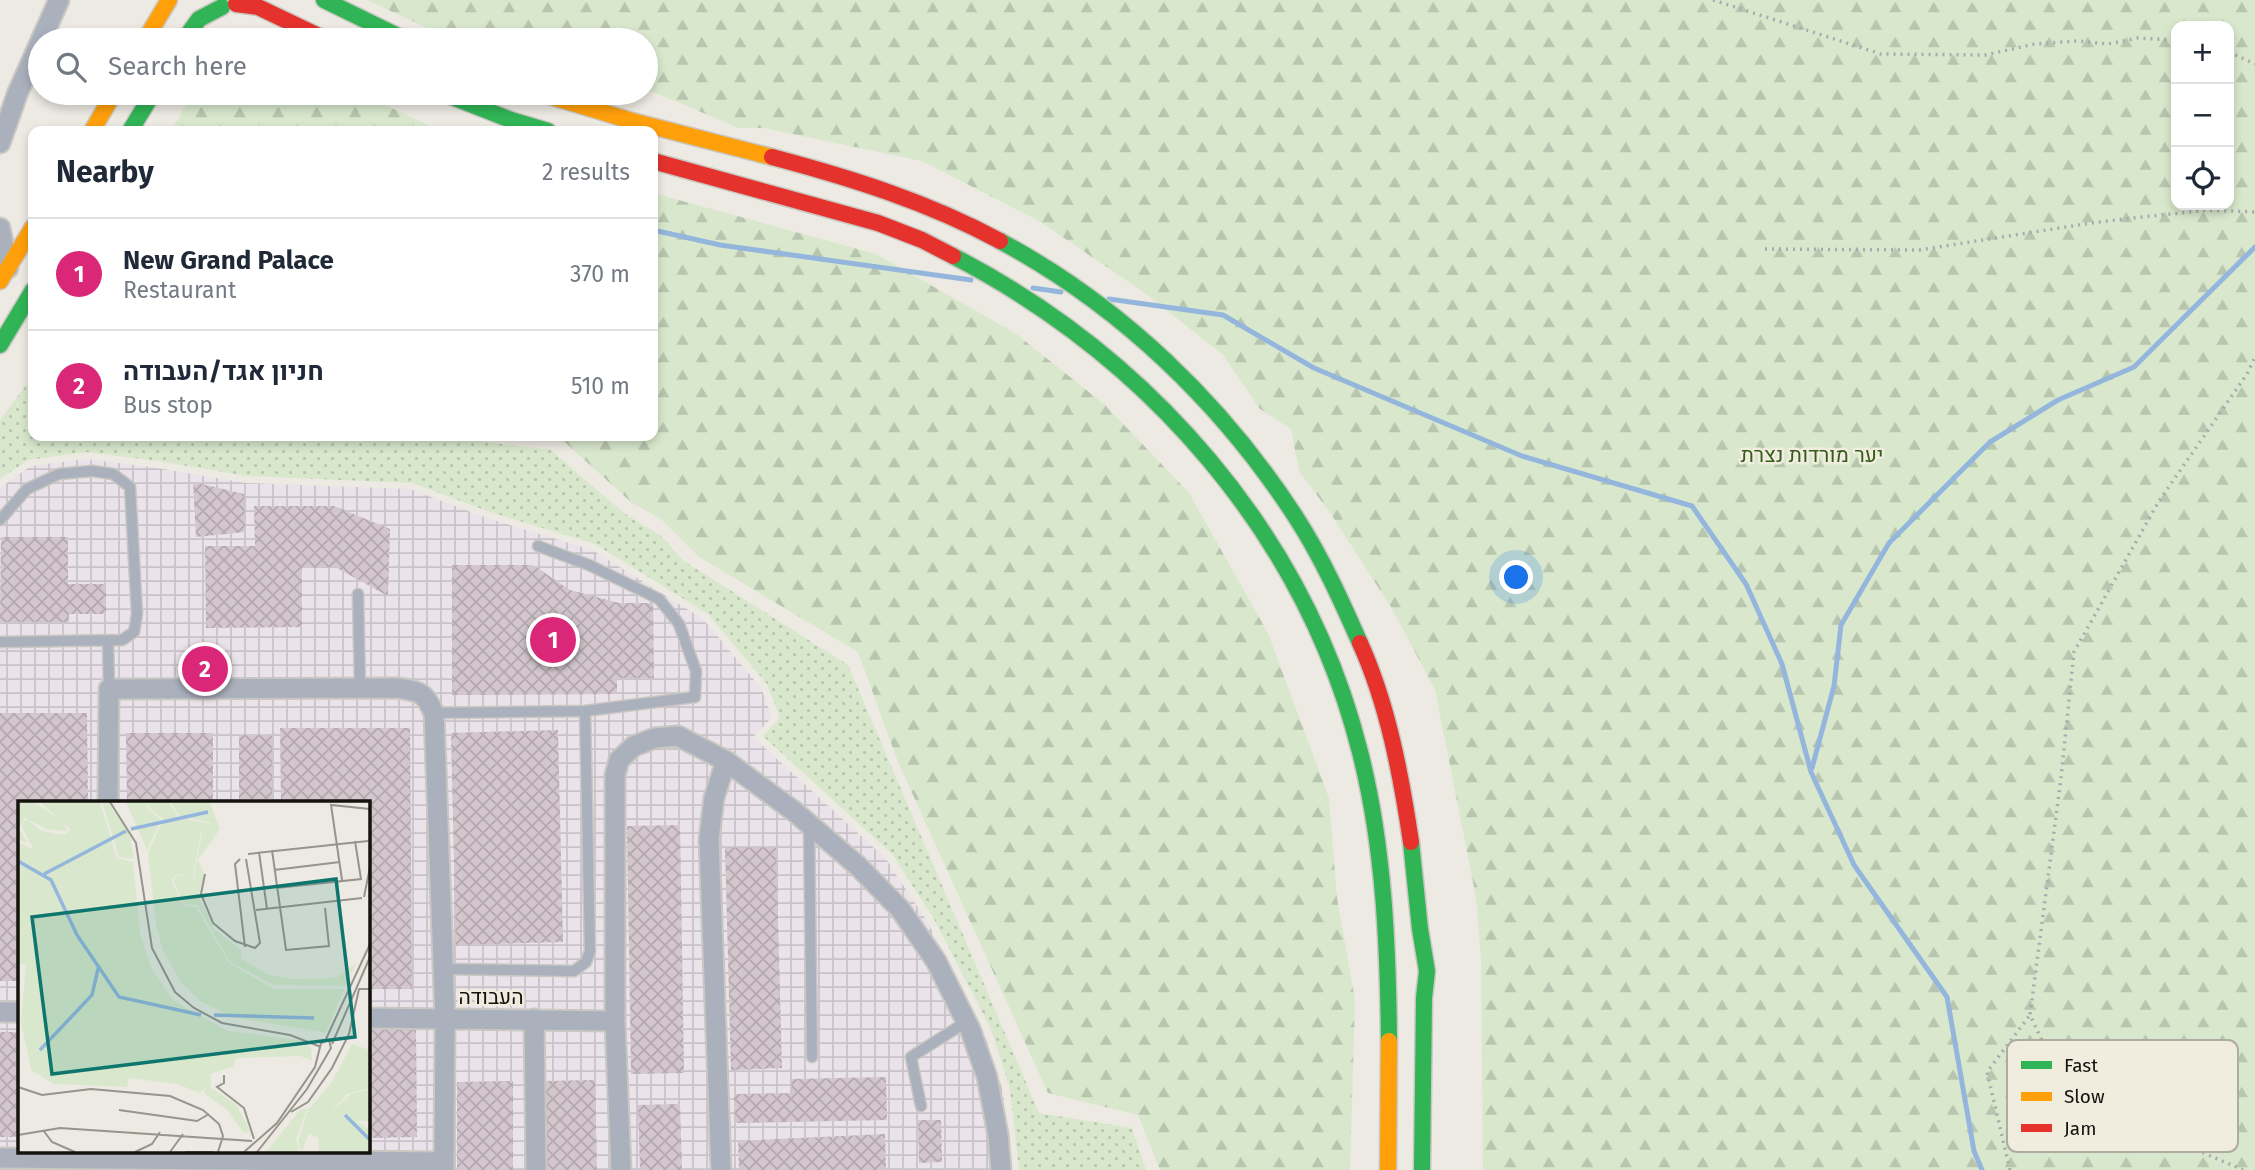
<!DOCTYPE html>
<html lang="en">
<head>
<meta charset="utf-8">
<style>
  :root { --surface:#fff; --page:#f2f2f3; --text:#1f2937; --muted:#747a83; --line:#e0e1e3; --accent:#db2777 }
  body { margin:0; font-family:"Fira Sans",Heebo,sans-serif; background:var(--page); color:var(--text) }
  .controls { position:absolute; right:21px; top:21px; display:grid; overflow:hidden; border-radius:14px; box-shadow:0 4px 10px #0003 }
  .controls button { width:63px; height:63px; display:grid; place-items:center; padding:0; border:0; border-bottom:2px solid var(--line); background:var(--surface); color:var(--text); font:35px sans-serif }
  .you { position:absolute; left:1517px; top:578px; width:24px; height:24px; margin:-18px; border:5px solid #fff; border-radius:50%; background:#1a73e8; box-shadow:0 0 0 10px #1a73e833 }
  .badge { display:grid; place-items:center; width:46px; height:46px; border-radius:50%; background:var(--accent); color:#fff; font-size:23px; font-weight:700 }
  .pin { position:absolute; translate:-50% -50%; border:4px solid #fff; box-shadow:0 2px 7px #0006 }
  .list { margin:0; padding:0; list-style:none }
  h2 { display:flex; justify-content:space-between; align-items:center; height:91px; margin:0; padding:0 28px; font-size:30px }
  h2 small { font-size:23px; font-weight:400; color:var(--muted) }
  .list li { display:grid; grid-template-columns:46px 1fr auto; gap:21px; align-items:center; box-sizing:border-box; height:112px; padding:0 28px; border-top:2px solid var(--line) }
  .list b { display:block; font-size:26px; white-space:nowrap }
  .list p { margin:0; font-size:23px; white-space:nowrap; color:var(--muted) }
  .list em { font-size:23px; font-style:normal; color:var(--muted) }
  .icon { flex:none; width:38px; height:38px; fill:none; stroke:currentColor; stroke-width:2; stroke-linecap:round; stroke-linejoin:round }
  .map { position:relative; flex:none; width:2255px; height:1170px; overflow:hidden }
  .search { position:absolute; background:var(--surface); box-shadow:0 4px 10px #0003; left:28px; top:28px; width:630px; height:77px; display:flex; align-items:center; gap:18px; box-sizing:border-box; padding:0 24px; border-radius:38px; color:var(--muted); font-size:26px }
  .panel { position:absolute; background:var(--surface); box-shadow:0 4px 10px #0003; left:28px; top:126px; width:630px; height:315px; border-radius:14px }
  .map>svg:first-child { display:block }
  .industrial { fill:url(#industrial-grid); fill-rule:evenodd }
  .grass { fill:url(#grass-dots) }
  .forest { fill:url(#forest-firs); fill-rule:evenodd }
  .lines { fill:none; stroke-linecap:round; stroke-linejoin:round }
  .stream { stroke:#94b6dd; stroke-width:5 }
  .building { fill:url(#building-cross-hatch) }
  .lane-casing { stroke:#c9c7c1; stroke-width:13 }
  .street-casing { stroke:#c9c7c1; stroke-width:23 }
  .fast-casing { stroke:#c9c7c1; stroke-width:19 }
  .slow-casing { stroke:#c9c7c1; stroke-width:19 }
  .jam-casing { stroke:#c9c7c1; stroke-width:19 }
  .path { stroke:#a9aaae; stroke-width:3.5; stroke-dasharray:2 5; stroke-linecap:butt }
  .lane { stroke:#abb0bd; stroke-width:10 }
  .street { stroke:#abb0bd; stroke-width:19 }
  .fast { stroke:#30b455; stroke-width:16 }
  .slow { stroke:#ff9f0a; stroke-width:16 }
  .jam { stroke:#e5322d; stroke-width:16 }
  .labels { text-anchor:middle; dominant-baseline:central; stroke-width:5; stroke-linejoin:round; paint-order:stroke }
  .park-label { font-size:21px; fill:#345c1a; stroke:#f0ecde }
  .street-label { font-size:21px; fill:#14130e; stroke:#f0ecde }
  .inset-river { fill:none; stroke:#94b6dd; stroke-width:3.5 }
  .inset-road { fill:none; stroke:#96948d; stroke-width:2 }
  .view { fill:#0f766e; fill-opacity:0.15; stroke:#0f766e; stroke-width:3.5 }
  .inset-edge { fill:none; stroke:#14130e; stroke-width:3.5 }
  .key { fill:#f0ecde; stroke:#aeaba0; stroke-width:2 }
  .key-label { font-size:19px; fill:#14130e }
</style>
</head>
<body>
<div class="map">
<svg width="2255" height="1170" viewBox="0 0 2255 1170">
  <defs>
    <pattern id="industrial-grid" width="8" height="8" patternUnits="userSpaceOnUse" patternTransform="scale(1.75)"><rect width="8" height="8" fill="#ebe3ea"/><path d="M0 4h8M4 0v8" fill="none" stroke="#c9c2c8"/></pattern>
    <pattern id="grass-dots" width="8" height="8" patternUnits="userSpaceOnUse" patternTransform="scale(1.75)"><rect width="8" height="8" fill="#d9e8cd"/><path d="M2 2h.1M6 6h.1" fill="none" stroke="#b9c6af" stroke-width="1.8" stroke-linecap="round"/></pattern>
    <pattern id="forest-firs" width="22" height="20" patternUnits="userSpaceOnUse" patternTransform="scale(1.75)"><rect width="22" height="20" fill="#d9e8cd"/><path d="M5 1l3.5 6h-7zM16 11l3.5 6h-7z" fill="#b9c6af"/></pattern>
    <pattern id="building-cross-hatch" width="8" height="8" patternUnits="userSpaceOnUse" patternTransform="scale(1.75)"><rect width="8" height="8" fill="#d3c6cd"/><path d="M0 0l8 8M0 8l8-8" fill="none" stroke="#b4a9af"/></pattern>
  </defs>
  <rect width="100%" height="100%" fill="#eceae2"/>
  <!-- industrial -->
  <path class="industrial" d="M86,459L157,468L246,483L410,489L487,518L592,550L703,619L761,688L772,717L753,737L886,859L928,923L984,1032L1003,1091L1012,1170H0V488L31,466ZM19,802H368V1151H19Z"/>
  <!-- grass -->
  <path class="grass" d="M27,384L33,385V436H436L551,450L625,514L660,535L684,561L848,665L1039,1113L1132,1128L1146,1170H1019L1010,1089L991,1029L934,919L892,854L763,736L780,718L767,684L708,614L595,544L490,512L412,483L247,476L158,461L86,452L28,460L0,479V420Z"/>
  <!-- forest -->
  <path class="forest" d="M367,0H2255V1170H1483L1481,959L1476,897L1435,690L1391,607L1331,514L1299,471L1291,429L1260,409L1223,355L1145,293L1039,221L922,161L764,128H739L646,89V40H473L425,27ZM2229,26V205H2176V26Z
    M193,93H359L441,131H171Z
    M653,193L876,254L1015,333L1105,405L1189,493L1268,633L1329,798L1337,898L1355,1000L1350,1170H1160L1138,1115L1048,1093L898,762L858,652L699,557L661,519L632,503L558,436H653Z"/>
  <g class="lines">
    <!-- stream -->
    <path class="stream" d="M653,230L720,245L971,280
      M1033,288L1061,292
      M1109,299L1223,315L1314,368L1522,456L1692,506L1746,584L1782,664L1811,772L1854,865L1947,997L1974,1151L1982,1170
      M1812,768L1834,686L1841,625L1889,543L1990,442L2058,400L2134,367L2255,247"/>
  </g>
  <!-- building -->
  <path class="building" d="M193,482L244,494L245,532L196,537Z
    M254,506H334L390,529L388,596L335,567L302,568V627L206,628L205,546H255Z
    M1,537H68V584H106V614H69V622H0Z
    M452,565H533L570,590L619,603H653L654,678H617V694L452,695Z
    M0,713H87L88,802H19V981H0Z
    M280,728H410L412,989H368V802H281Z
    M558,730L563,942L456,945L451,733Z
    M126,733H213V802H127Z
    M239,735H272V799H239Z
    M680,825L684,1073L631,1074L627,826Z
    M776,847L782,1068L731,1070L725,848Z
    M368,1029H416L417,1137L368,1138Z
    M0,1032H19V1137H0Z
    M886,1077L887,1120L735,1123L734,1094L792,1093L791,1079Z
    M595,1080L597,1170H547L545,1081Z
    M513,1081V1170H457V1082Z
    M680,1104L682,1170H640L638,1105Z
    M918,1120H941L942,1162L919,1163Z
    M885,1134L886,1170H739L738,1141Z"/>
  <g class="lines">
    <!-- lane casing -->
    <g class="lane-casing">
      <path id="lane" d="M0,520L27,489L59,474L92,471L113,474L130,487L137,614L134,632L122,640L0,642
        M538,546L589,565L659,599L679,624L696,671L695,697L585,711
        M358,594L360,688
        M108,641L109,689
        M434,713L585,711L590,951L586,962L574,971L443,969
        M809,826L812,1057
        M921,1106L911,1057L966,1022"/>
    </g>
    <!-- street casing -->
    <g class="street-casing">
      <path id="street" d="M0,143L18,92L59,0
        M0,228L8,268
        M108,802L109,689L399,688C421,692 424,692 434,713L445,1019L444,1170
        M0,1012H19
        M368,1018L615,1021
        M534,1019L536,1170
        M0,1158L444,1162
        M621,1170L615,1021V775L619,760L634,746L655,738L678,736L726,761L795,812L858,866L900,909L936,961L970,1029L987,1077L998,1135L1001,1170
        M721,1170L709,839L714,798L726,761"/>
    </g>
    <!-- fast casing -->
    <g class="fast-casing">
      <path id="fast" d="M324,0L406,40
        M184,40L199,19L222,7
        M442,93L511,120L548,131
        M130,131L153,93
        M1000,241C1120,305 1223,404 1297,519C1322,558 1341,600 1360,643
        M953,256C1150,358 1305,534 1360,752C1384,846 1388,945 1389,1041
        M0,345L33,290
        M1411,842L1420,929L1427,971L1424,998L1422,1170"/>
    </g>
    <!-- slow casing -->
    <g class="slow-casing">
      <path id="slow" d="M145,40L169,0
        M539,93L632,121L772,157
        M92,131L114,93
        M0,281L33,227
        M1388,1170L1389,1041"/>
    </g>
    <!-- jam casing -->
    <g class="jam-casing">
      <path id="jam" d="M236,4L258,7L327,40
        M772,157C851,178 928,202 1000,241
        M653,161L878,223L922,240L953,256
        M1360,643C1388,705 1401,775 1411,842"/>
    </g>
    <!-- path -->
    <path class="path" d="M1713,0L1881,54L1985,55L2035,44L2077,41L2108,44L2138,38L2176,40
      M2229,52L2255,64
      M1765,249L1919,250L2098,222L2207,210L2255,212
      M2010,1170L1987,1072L2030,1015
      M2243,1170L2144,1127L2051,1060L2030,1015L2061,778L2074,652L2159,501L2247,374L2255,357"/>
    <!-- lane -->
    <use href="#lane" class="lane"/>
    <!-- street -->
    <use href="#street" class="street"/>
    <!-- fast -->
    <use href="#fast" class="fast"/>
    <!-- slow -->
    <use href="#slow" class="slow"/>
    <!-- jam -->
    <use href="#jam" class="jam"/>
  </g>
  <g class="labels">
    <!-- park labels -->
    <g class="park-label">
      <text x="1812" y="455">יער מורדות נצרת</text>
    </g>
    <!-- street labels -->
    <g class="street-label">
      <text x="491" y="997">העבודה</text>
    </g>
  </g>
  <!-- overview -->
  <g transform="translate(18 801)">
    <rect width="352" height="352" fill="#eceae2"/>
    <path d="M0,1H16L45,21L49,30L28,28L7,17L0,27L10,42L0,38ZM84,1H90L112,34L116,58L101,56ZM108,1H131L127,5L143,19L129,49ZM153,1H192L202,28L180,59L186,73L181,96L196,128L223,149V157L248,173L274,178L318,177L338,162L327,185L256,184L212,161L179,104L166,103L155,79L160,74L176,77L184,30L193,22L161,15ZM289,307L278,339L282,351H248L282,309Z" fill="#d9e8cd"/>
    <path d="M22,1H82L99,57L115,61L122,131L133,167L156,200L210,230L280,239L293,246L294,259L282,255L218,257L215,265L193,273V287L218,303L232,330L226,332L209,309L186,292L187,286L182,292L159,283L111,277L109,286L36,283L13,269L3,221L8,164L0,163V41L16,49L2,22L10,19L24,30L47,34L53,29ZM134,1H151L160,16L192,23L183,30L175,77L160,73L153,79L166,105L178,106L211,162L256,188H326L308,232L215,216L182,200L162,180L145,150L138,124L130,52L145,18L128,4ZM352,288V320H338L352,329V351H301L300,337L291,332L284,351L280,341L290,308L307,317L333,293Z" fill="#d9e8cd"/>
    <path d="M334,243L352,249V287L329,293L308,317L290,309L314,281Z" fill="#d9e8cd"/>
    <path class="inset-river" d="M113,28L190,11M0,60L33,79L59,134L101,196L183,214M26,73L108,30M196,214L296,217M22,249L74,194L81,164M327,314L352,339"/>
    <path class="inset-road" d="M92,1L118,42L134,147L157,191L176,207L204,222L272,234L303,246M254,49L268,149L311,145L307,107M241,51L249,108M230,53L350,40M222,58L217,63L227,146M256,69L322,61M187,73L183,93L195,122L217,140L237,147L242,142L228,58M324,79L313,4L352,8M258,87L343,78L337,40M346,96L352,66M238,109L344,97M308,238L352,143M314,243L352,156M206,274V282L199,286L226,307L236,338M0,286L24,294L73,288L152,295L185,309L201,323L205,335L200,351M101,309L179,320L191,313M273,311L290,301L314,267L331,233L341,188H352M25,329L34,341L57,351M0,334L42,327L234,340M117,351L134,343L142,331M152,351L165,333M167,351H195M226,351L259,322L297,266L303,242L311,239L313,247L289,288L239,351"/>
    <path class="view" d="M318,78L337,236L34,273L14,116Z"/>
    <rect width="352" height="352" class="inset-edge"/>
  </g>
  <!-- legend -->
  <rect x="2007" y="1040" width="231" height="112" rx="10" class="key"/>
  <rect x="2021" y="1061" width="31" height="8" fill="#30b455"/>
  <rect x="2021" y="1092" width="31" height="9" fill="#ff9f0a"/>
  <rect x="2021" y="1124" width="31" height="8" fill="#e5322d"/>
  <g class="key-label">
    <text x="2064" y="1072">Fast</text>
    <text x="2064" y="1103">Slow</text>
    <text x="2064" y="1135">Jam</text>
  </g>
</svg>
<div class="controls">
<button>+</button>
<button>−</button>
<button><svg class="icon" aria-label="locate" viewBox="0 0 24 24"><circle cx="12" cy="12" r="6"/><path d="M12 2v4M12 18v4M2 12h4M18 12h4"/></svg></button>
</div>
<div class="you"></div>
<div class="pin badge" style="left:553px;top:640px">1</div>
<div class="pin badge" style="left:205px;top:669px">2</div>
<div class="search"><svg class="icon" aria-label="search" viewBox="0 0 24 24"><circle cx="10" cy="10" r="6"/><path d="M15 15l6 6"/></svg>Search here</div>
<section class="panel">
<h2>Nearby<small>2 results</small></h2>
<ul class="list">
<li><span class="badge">1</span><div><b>New Grand Palace</b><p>Restaurant</p></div><em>370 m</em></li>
<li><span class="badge">2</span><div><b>חניון אגד/העבודה</b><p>Bus stop</p></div><em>510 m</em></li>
</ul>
</section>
</div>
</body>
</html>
